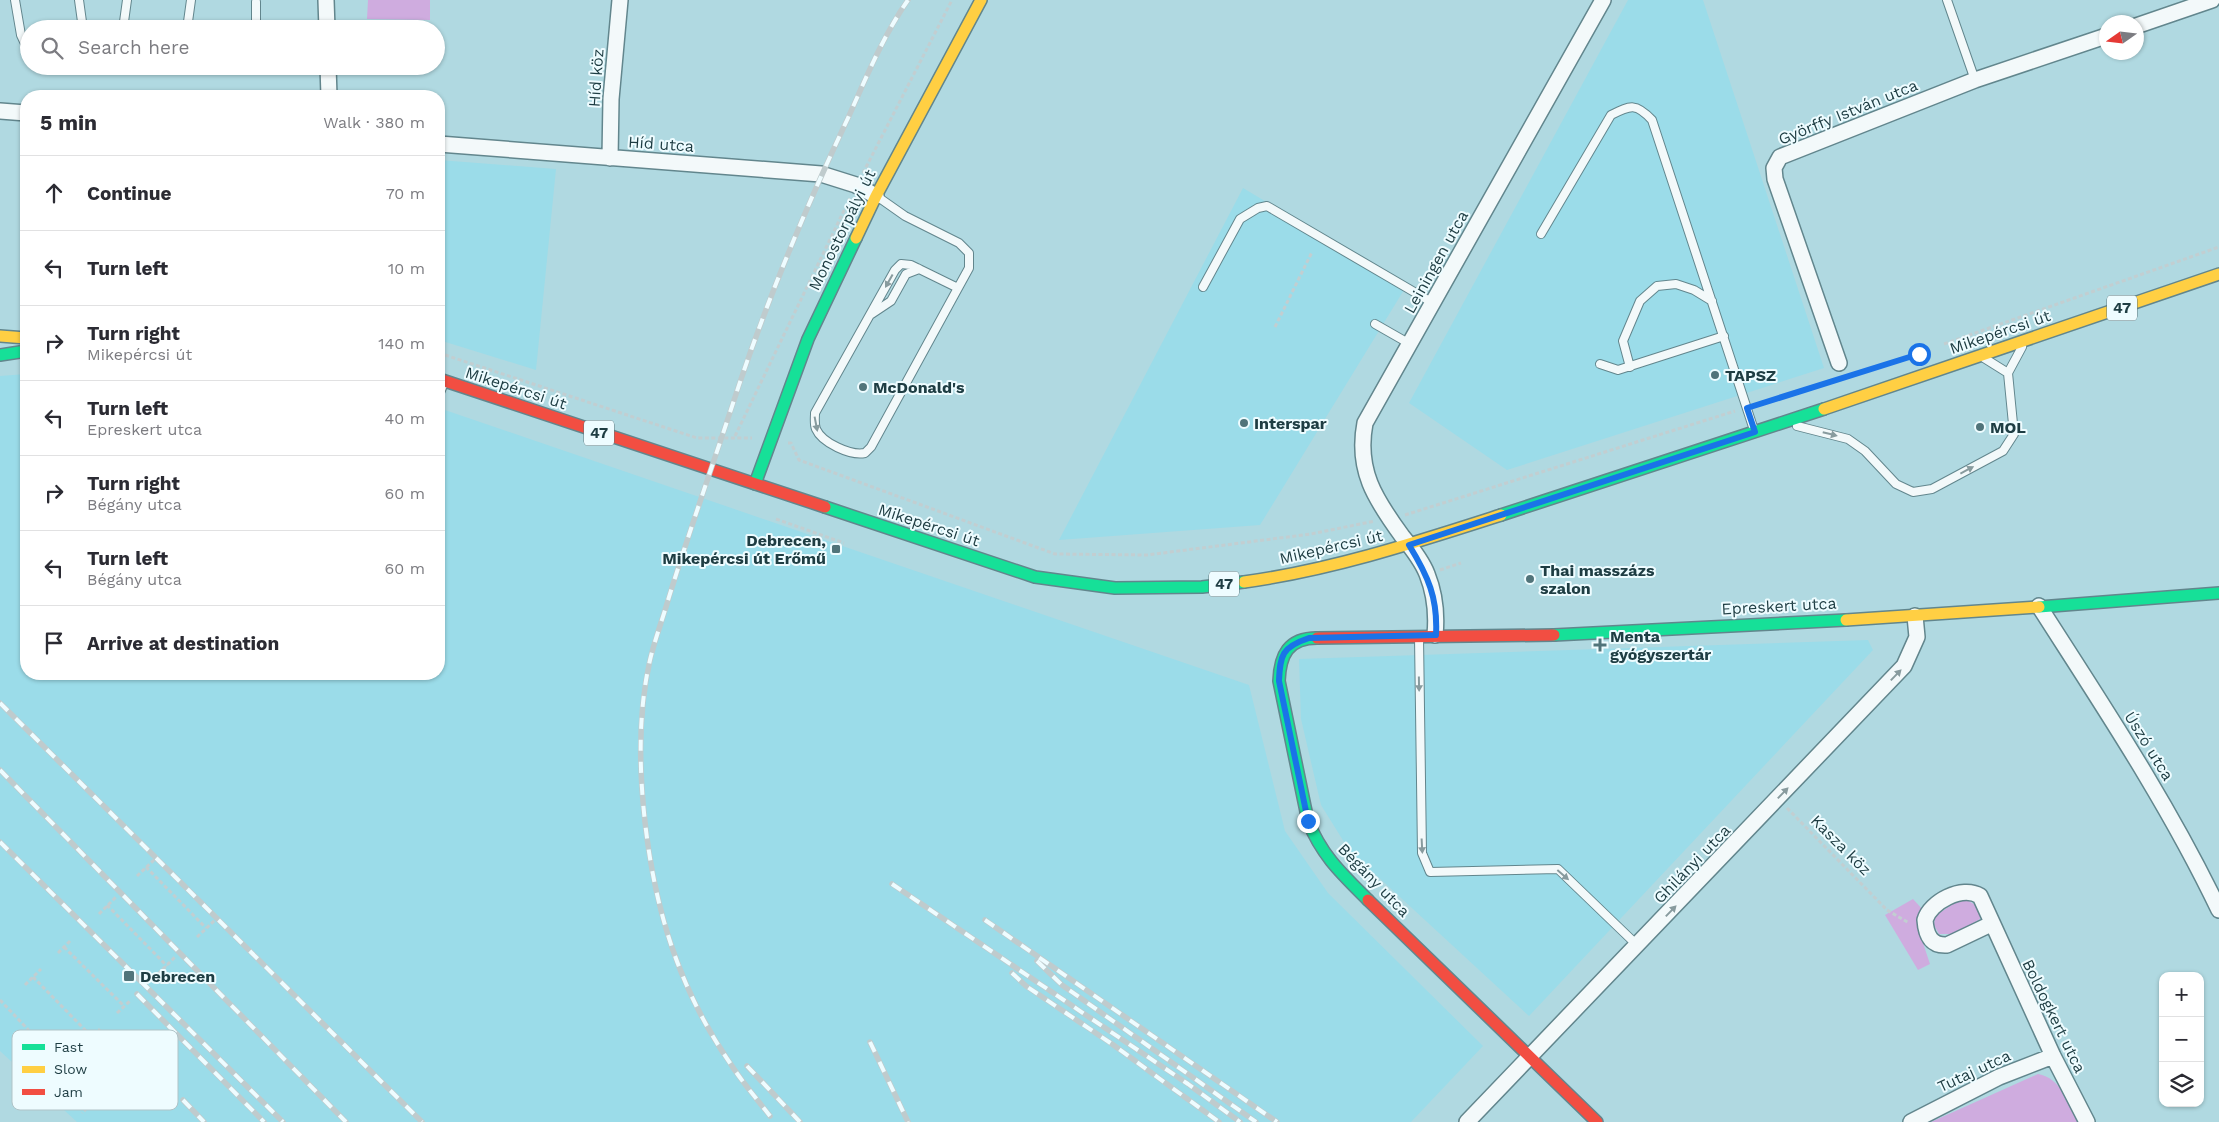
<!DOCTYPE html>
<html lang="en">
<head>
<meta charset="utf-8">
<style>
  :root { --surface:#fff; --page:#f7f7f7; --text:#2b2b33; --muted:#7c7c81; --line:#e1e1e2 }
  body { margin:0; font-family:"Work Sans",sans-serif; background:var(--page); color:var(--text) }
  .controls { position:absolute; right:15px; bottom:15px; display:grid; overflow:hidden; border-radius:10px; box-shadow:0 1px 4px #0004 }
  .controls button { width:45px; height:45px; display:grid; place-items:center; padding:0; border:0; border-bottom:1px solid var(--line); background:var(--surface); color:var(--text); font:25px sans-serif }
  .compass { position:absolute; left:2099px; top:15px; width:45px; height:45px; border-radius:50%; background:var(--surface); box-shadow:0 1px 4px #0004; rotate:256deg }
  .stop { position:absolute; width:15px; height:15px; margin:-11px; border:4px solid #1a73e8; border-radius:50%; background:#fff }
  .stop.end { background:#1a73e8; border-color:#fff; box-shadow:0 1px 5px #0008 }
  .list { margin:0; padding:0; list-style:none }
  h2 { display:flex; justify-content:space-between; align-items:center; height:65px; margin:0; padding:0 20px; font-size:21px }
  h2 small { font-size:16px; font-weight:400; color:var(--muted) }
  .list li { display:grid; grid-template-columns:32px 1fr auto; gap:15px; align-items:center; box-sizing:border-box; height:75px; padding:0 20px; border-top:1px solid var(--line) }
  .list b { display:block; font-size:19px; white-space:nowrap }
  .list p { margin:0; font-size:16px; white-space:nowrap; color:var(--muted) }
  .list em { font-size:16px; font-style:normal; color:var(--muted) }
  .icon { flex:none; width:28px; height:28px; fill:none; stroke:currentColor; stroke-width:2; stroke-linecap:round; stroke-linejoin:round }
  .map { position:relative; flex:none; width:2219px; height:1122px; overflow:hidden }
  .search { position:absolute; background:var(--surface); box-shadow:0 1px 4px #0004; left:20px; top:20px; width:425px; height:55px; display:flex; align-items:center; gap:12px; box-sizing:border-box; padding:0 18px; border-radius:28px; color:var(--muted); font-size:19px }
  .panel { position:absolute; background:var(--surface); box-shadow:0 1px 4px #0004; left:20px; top:90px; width:425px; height:590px; border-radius:20px }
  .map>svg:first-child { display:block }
  .built { fill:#9bdce9 }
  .green { fill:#cfacdf }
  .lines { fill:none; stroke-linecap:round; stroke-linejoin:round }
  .lane-casing { stroke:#62868d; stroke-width:10 }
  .street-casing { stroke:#62868d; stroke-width:18 }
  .fast-casing { stroke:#62868d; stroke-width:14 }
  .slow-casing { stroke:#62868d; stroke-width:14 }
  .jam-casing { stroke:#62868d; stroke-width:14 }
  .path { stroke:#c2ced1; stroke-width:3; stroke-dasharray:4 2.5; stroke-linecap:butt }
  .lane { stroke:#f3f9fa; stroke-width:8 }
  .street { stroke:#f3f9fa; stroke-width:15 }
  .fast { stroke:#16e098; stroke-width:11 }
  .slow { stroke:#ffcf43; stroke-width:11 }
  .jam { stroke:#f24e42; stroke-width:11 }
  .rail-casing { stroke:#bfcbcd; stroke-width:5.5 }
  .rail { stroke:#eefcff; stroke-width:4; stroke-dasharray:11; stroke-linecap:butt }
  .oneway { fill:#889b9e }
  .route { stroke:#1a73e8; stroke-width:6 }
  .poi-dot { fill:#51747a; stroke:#eefcff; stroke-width:2 }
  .labels { text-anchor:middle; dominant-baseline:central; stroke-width:4; stroke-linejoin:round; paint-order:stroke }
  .shield { fill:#eefcff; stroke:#5c767b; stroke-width:1 }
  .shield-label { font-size:15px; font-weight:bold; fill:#1e3d43 }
  .street-label { font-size:16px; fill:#1e3d43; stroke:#eefcff }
  .poi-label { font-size:16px; font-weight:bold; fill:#1e3d43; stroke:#eefcff; text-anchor:start }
  .key { fill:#eefcff; stroke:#b0c3c7; stroke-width:1 }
  .key-label { font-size:14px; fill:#1e3d43 }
</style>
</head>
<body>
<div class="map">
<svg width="2219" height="1122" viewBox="0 0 2219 1122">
  <rect width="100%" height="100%" fill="#b0d9e1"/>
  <!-- built -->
  <path class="built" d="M1628,0H1703L1824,368L1507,470L1409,403Z
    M439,160L556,169L536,370L439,340Z
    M1243,188L1407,285L1260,525L1059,540Z
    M26,374V674H439V408L1249,685L1285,831L1328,893L1483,1046L1411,1122H77L0,1051V376Z
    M1868,640L1873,650L1529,1016L1349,850L1321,805L1301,719L1299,659Z"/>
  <!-- green -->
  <path class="green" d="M368,0H430V20L367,19Z
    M1913,899L1923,910L1918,928L1930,964L1918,970L1885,915Z
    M1966,900C1974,903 1983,910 1980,919L1955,934H1939L1934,925L1935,916L1956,902Z
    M2038,1074C2061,1078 2069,1104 2079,1122H1931Z"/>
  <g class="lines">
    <!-- lane casing -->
    <g class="lane-casing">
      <path id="lane" d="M15,0L21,35L29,52
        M79,0L83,29
        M1947,0L1975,80
        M123,29L127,0
        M187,29L191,0
        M207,29L256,25V2
        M45,66L50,69L80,66
        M878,197L905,216L959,243L969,253V268L958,288L871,447L865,453C851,456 822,443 816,429C814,424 815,418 815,413L895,270L901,264L911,265L958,288
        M1541,234L1611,115C1631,105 1636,103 1652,120L1754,430
        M1203,287L1240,219L1258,208L1267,206L1433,303
        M870,315L891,301L906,274L919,269
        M1375,324L1410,344
        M1984,358L2008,373
        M1600,364L1618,370L1724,336
        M1630,367L1623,341L1640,301L1657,286L1676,284L1694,290L1712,301
        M439,395L444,383
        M1797,426L1848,439L1865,451L1896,484L1913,492L1932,489L2003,451L2014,434L2008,373L2022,347
        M1419,637L1422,853L1430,872L1558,869L1638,946"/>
    </g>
    <!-- street casing -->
    <g class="street-casing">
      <path id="street" d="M326,0L327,29
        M2136,26L2212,0
        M328,66L329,96
        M0,111L26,113
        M439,144L821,174L856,185L876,196
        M610,158L611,99L620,0
        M1839,363L1775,179L1774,168L1780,157L1975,80L2106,36
        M2039,606C2103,706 2168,803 2219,910
        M1435,635C1437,614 1435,594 1427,574C1422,561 1411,547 1402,536C1375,499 1356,470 1365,423L1603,0
        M1991,924L1947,945C1931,946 1926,935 1925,920C1930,902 1962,885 1980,896L2053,1056L2087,1122
        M1467,1122L1904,666L1917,637L1915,616
        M1911,1122L1999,1077L2053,1056"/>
    </g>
    <!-- fast casing -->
    <g class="fast-casing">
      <path id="fast" d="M0,355L26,351
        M755,484L808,339L856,238
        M825,507L1035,577L1115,588L1202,587L1244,582
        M1501,515L1824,409
        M2039,607L2219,593
        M1554,635L1846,620
        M1317,638C1288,638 1280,655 1279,681L1308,821C1322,856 1342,874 1368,900"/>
    </g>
    <!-- slow casing -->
    <g class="slow-casing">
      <path id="slow" d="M856,238L876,196L981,0
        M0,336L26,338
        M1824,409L2219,274
        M1244,582C1332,570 1417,542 1501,515
        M1846,620L2039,607"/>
    </g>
    <!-- jam casing -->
    <g class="jam-casing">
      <path id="jam" d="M439,379L825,507
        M1317,638L1554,635
        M1368,900L1597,1122"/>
    </g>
    <!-- path -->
    <path class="path" d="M863,173L952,0
      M1275,327L1312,252
      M1944,344L2219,247
      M439,353L697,438H752
      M1849,376L1898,360
      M1758,404L1838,379
      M735,436L850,198
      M788,443H791L799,460L1055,554L1147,555L1311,534L1375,521
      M1405,515L1735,411
      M776,519L844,543
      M1440,570L1461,563
      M1787,808L1887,910L1909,923
      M146,867L206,928
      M137,876L155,859
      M107,905L167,966
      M99,914L116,897
      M197,937L215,920
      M64,947L124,1006
      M58,953L71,940
      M158,974L175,957
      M33,977L92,1037
      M25,985L41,969
      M0,1000L95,1100L82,1113
      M117,1013L131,1000
      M85,1044L100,1029"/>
    <!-- lane -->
    <use href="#lane" class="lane"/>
    <!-- street -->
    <use href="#street" class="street"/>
    <!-- fast -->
    <use href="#fast" class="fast"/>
    <!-- slow -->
    <use href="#slow" class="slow"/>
    <!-- jam -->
    <use href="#jam" class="jam"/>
    <!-- rail casing -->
    <g class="rail-casing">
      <path id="rail" d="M0,703L422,1122
        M0,770L346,1122
        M0,842L283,1122
        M892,884L1188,1084L1240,1122
        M985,920L1277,1122
        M1037,961L1062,985L1256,1122
        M1012,973L1026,986L1112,1044L1219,1122
        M137,994L264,1122
        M870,1042L908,1122
        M747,1066L800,1122
        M183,1100L204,1122
        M770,1116C757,1099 742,1082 730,1063C679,989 655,910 645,822C639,769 638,712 650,660C655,639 663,618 669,597C691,526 716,456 739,385C770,293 807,205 848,118C866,78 883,36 908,0"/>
    </g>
    <!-- rail -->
    <use href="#rail" class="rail"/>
  </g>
  <!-- one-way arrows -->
  <defs><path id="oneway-solid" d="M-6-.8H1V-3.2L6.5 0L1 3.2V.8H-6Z" transform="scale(1.25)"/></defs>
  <g class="oneway">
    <use href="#oneway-solid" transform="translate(889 281) rotate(119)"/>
    <use href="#oneway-solid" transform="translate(816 424) rotate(79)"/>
    <use href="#oneway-solid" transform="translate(1830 434) rotate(14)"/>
    <use href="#oneway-solid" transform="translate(1967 470) rotate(-28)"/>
    <use href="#oneway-solid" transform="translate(1896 675) rotate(-46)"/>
    <use href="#oneway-solid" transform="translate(1419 684) rotate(89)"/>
    <use href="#oneway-solid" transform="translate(1783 793) rotate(-46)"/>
    <use href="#oneway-solid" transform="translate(1422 846) rotate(87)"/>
    <use href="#oneway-solid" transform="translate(1563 875) rotate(41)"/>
    <use href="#oneway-solid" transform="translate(1671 911) rotate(-46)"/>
  </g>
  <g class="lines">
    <!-- route -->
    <path class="route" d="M1308,821L1279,681C1280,655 1282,647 1309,638L1436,635C1438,598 1428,576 1409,545L1755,432L1747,408L1919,354"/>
  </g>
  <!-- markers -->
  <g class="poi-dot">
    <circle cx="1715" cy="375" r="5"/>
    <circle cx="863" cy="387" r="5"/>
    <circle cx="1244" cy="423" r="5"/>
    <circle cx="1980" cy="427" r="5"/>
    <rect x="831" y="544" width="10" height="10" rx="2.5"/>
    <circle cx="1530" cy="579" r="5"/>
    <path d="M1597.5 637.5h5v5h5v5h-5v5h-5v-5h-5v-5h5z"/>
    <rect x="123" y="970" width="12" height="12" rx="2.5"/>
  </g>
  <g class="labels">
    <!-- shield labels -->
    <g class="shield">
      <rect x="2107" y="295.5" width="30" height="25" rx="4"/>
      <rect x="584" y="420.5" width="30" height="25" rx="4"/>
      <rect x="1209" y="571.5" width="30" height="25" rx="4"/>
    </g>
    <g class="shield-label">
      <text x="2122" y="308">47</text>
      <text x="599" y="433">47</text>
      <text x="1224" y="584">47</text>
    </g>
    <!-- street labels -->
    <g class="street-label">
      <text transform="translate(596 78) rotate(-86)">Híd köz</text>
      <text transform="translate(1848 112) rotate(-22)">Györffy István utca</text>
      <text transform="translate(661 144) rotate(4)">Híd utca</text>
      <text transform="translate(842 230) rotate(-64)">Monostorpályi út</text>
      <text transform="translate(1436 262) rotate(-61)">Leiningen utca</text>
      <text transform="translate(2000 332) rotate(-19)">Mikepércsi út</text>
      <text transform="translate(516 388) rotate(18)">Mikepércsi út</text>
      <text transform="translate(929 525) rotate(18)">Mikepércsi út</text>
      <text transform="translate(1331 547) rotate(-13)">Mikepércsi út</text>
      <text transform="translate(1779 606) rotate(-3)">Epreskert utca</text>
      <text transform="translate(2149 746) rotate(58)">Úszó utca</text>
      <text transform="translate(1841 845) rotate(45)">Kasza köz</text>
      <text transform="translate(1692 864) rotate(-46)">Ghilányi utca</text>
      <text transform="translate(1374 880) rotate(46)">Bégány utca</text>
      <text transform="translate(2054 1016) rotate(64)">Boldogkert utca</text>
      <text transform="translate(1974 1071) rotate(-25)">Tutaj utca</text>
    </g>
    <!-- poi labels -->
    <g class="poi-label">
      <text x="1725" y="375">TAPSZ</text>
      <text x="873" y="387">McDonald's</text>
      <text x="1254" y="423">Interspar</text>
      <text x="1990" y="427">MOL</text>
      <text x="826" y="540" text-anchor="end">Debrecen,<tspan x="826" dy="18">Mikepércsi út Erőmű</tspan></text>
      <text x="1540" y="570">Thai masszázs<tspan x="1540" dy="18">szalon</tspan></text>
      <text x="1610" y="636">Menta<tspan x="1610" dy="18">gyógyszertár</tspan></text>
      <text x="140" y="976">Debrecen</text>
    </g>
  </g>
  <!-- legend -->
  <rect x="12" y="1030" width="166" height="80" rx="8" class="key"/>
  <rect x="22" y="1044" width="23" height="6" fill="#16e098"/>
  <rect x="22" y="1066" width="23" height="7" fill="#ffcf43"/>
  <rect x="22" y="1089" width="23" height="6" fill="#f24e42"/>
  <g class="key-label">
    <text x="54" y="1052">Fast</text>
    <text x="54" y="1074">Slow</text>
    <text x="54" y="1097">Jam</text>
  </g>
</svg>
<div class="controls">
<button>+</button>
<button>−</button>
<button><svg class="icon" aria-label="layers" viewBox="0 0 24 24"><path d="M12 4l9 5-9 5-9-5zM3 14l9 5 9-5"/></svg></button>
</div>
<svg class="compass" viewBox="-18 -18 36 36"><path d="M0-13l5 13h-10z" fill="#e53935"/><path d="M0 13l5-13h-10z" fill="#7c7c81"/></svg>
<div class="stop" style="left:1919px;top:354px"></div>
<div class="stop end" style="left:1308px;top:821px"></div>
<div class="search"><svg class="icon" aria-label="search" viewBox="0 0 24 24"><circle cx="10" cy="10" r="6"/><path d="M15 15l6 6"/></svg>Search here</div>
<section class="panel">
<h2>5 min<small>Walk · 380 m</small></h2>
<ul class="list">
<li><svg class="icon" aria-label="ahead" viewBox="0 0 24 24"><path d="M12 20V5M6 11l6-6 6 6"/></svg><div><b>Continue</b></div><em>70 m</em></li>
<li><svg class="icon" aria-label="left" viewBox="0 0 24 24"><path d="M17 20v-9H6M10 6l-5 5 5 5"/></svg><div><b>Turn left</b></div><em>10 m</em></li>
<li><svg class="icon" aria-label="right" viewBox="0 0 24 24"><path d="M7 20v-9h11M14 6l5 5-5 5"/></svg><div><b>Turn right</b><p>Mikepércsi út</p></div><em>140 m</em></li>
<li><svg class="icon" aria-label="left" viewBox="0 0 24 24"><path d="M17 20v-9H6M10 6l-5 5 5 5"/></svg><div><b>Turn left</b><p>Epreskert utca</p></div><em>40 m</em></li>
<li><svg class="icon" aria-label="right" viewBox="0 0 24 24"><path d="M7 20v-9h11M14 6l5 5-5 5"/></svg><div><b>Turn right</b><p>Bégány utca</p></div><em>60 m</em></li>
<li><svg class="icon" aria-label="left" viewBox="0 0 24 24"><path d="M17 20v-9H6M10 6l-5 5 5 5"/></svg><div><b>Turn left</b><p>Bégány utca</p></div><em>60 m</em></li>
<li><svg class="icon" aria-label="arrive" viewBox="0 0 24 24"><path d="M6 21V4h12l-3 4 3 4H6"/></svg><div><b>Arrive at destination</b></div></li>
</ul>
</section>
</div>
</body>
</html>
